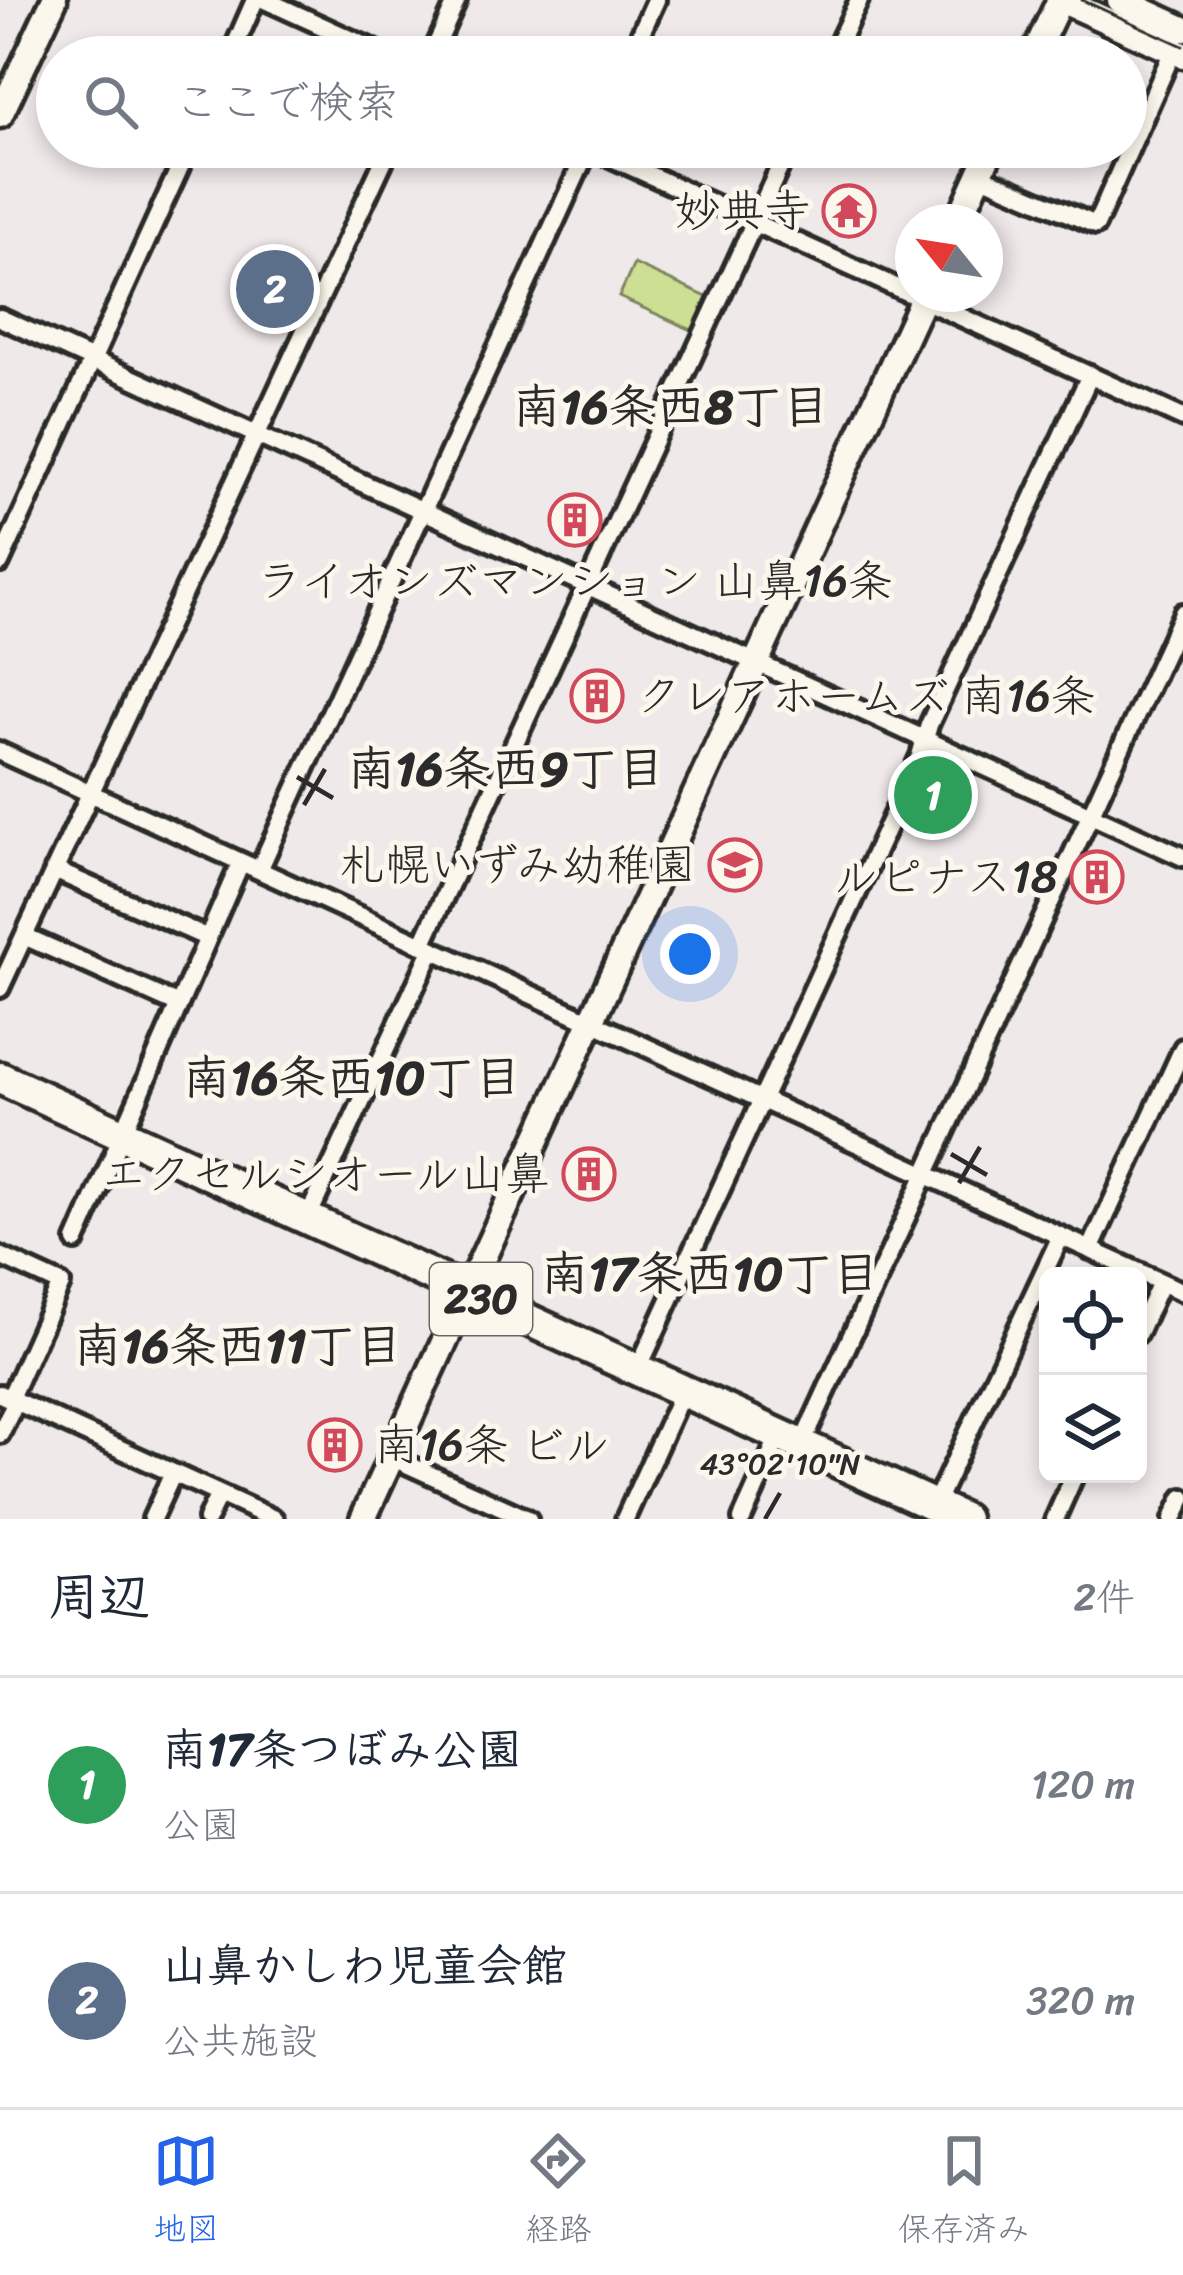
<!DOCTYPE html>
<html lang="ja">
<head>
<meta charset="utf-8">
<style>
  :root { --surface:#fff; --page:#f6f6f7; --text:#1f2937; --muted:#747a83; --line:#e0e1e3; --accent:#2563eb }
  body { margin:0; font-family:Sriracha,"Klee One",sans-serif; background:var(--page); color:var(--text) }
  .controls { position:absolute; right:36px; bottom:36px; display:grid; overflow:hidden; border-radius:18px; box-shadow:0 6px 18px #0003 }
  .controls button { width:108px; height:108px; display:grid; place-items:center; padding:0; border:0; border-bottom:3px solid var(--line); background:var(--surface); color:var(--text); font:60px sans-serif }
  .compass { position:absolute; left:895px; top:204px; width:108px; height:108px; border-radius:50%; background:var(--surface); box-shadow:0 6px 18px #0003; rotate:300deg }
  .you { position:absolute; left:690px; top:954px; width:42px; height:42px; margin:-30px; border:9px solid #fff; border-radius:50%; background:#1a73e8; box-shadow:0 0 0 18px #1a73e833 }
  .badge { display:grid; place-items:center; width:78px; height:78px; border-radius:50%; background:var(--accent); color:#fff; font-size:39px; font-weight:700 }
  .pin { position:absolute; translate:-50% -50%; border:6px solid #fff; box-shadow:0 3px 12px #0006 }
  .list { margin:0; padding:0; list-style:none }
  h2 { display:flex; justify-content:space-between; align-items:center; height:156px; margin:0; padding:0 48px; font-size:51px }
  h2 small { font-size:39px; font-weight:400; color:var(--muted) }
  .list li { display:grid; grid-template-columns:78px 1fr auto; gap:36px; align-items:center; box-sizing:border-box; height:216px; padding:0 48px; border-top:3px solid var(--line) }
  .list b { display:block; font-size:45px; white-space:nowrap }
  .list p { margin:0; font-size:39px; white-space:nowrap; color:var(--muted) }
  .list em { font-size:39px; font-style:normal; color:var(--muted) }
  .icon { flex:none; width:66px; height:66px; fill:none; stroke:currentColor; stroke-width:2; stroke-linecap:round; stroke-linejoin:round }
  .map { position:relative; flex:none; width:1183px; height:1519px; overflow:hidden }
  .search { position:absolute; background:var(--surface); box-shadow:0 6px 18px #0003; left:36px; right:36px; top:36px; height:132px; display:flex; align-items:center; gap:30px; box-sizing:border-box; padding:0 42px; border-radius:66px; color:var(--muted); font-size:45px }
  .sheet { height:588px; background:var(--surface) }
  nav { display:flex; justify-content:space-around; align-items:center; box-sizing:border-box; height:168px; border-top:3px solid var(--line); background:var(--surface); font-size:33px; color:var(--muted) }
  nav a { display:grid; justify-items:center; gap:6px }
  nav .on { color:var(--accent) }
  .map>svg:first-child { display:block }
  .green { fill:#ccdf93; stroke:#7c855f; stroke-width:3 }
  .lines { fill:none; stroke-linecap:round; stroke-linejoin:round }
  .street-casing { stroke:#2b2b2b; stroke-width:26 }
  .secondary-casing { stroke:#2b2b2b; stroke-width:33 }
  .highway-casing { stroke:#2b2b2b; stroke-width:39 }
  .street { stroke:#fbf7ec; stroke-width:16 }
  .secondary { stroke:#fbf7ec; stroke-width:24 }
  .highway { stroke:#fbf7ec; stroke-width:30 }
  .tram { stroke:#2b2b2b; stroke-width:3 }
  .ticks { fill:none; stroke:#2b2b2b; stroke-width:4.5 }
  .labels { text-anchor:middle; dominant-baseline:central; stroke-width:10; stroke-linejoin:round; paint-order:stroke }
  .shield { fill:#fbf7ec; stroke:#696865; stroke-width:3 }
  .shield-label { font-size:42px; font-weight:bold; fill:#2b2b2b }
  .poi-label { font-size:45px; fill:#2b2b2b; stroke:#fbf7ec; text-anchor:end }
  .neighbourhood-label { font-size:48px; font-weight:bold; fill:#2b2b2b; stroke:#fbf7ec }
  .ticks-label { font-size:30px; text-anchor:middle; fill:#2b2b2b; stroke:#fbf7ec; stroke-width:10; stroke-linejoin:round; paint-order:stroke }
</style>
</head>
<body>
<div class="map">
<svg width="1183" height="1519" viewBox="0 0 1183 1519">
  <rect width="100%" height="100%" fill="#f0e9ea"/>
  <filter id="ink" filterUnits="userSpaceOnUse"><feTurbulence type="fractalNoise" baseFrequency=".00833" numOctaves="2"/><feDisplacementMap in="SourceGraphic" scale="24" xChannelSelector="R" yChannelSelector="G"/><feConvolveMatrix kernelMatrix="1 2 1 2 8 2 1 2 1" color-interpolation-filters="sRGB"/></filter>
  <g filter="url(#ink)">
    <!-- green -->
    <path class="green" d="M634,264L709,298L694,331L619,297Z
      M927,758L965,776L940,832L901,815Z"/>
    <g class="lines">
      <!-- street casing -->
      <g class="street-casing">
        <path id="street" d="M265,0L390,57
          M230,57L255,0
          M431,57L457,0
          M630,57L656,0
          M832,57L859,0
          M588,147L1183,418
          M979,175L1096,225L1173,51
          M0,318L1183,857
          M0,563L189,147
          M0,752L1183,1292
          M54,870L208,938
          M259,870L589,147
          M24,936L179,1005
          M422,945L789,147
          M0,988L390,147
          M307,1219L432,950
          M76,1241L241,862
          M1090,1250L1183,1048
          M0,1256L61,1284L10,1398
          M1138,1333L1161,1282
          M637,1371L920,756L929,725L1090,375
          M0,1394L274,1519
          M0,1434L16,1401
          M802,1444L1183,613
          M391,1457L528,1519
          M934,1506L1061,1236
          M152,1519L173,1473
          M207,1519L219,1494
          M625,1519L683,1391
          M742,1519L780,1434
          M1055,1519L1075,1474
          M1173,1519L1183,1498"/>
      </g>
      <!-- secondary casing -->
      <g class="secondary-casing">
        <path id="secondary" d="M1061,0L1183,55
          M1120,0L1183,29
          M1033,57L1060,0
          M0,115L54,0
          M958,222L992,147
          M363,1519L925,294"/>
      </g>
      <!-- highway casing -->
      <g class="highway-casing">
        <path id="highway" d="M0,1078L963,1519"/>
      </g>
      <!-- street -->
      <use href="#street" class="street"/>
      <!-- secondary -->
      <use href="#secondary" class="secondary"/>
      <!-- highway -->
      <use href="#highway" class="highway"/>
      <!-- tram -->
      <path class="tram" d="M1082,0L1183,46"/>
    </g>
  </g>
  <!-- ticks -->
  <path class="ticks" d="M297,777L333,798M304,805L325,769M951,1154L987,1175M959,1183L980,1147M765,1519L780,1493"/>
  <!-- icons -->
  <defs>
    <g id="temple-ring" transform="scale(2.7)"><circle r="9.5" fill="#fbf7ec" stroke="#d1495b" stroke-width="1.5"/><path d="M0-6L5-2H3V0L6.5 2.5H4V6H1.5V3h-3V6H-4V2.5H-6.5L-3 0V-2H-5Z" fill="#d1495b"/></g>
    <g id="building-ring" transform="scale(2.7)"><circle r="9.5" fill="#fbf7ec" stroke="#d1495b" stroke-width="1.5"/><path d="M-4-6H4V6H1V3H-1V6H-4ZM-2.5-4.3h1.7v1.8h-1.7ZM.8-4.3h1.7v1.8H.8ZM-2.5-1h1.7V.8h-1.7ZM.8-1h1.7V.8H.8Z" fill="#d1495b"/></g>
    <g id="school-ring" transform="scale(2.7)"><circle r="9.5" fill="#fbf7ec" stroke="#d1495b" stroke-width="1.5"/><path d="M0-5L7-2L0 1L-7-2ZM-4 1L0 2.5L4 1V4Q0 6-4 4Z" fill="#d1495b"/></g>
  </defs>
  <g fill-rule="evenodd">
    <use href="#temple-ring" x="849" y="211"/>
    <use href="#building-ring" x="575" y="520"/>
    <use href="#building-ring" x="597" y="696"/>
    <use href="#school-ring" x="735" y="865"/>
    <use href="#building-ring" x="1097" y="877"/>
    <use href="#building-ring" x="589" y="1174"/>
    <use href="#building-ring" x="335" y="1445"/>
  </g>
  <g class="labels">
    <!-- shield labels -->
    <rect class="shield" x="430" y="1263" width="102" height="72" rx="9"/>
    <g class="shield-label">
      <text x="481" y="1299">230</text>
    </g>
    <!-- poi labels -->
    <g class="poi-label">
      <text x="810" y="211">妙典寺</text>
      <text x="575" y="581" text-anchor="middle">ライオンズマンション 山鼻16条</text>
      <text x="636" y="696" text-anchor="start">クレアホームズ 南16条</text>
      <text x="696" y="865">札幌いずみ幼稚園</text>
      <text x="1058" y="877">ルピナス18</text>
      <text x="550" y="1174">エクセルシオール山鼻</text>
      <text x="374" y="1445" text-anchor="start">南16条 ビル</text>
    </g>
    <!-- neighbourhood labels -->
    <g class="neighbourhood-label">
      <text x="671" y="406">南16条西8丁目</text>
      <text x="506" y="768">南16条西9丁目</text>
      <text x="352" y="1077">南16条西10丁目</text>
      <text x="710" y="1273">南17条西10丁目</text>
      <text x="238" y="1345">南16条西11丁目</text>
    </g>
  </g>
  <g class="ticks-label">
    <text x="780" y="1474">43°02'10"N</text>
  </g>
</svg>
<div class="controls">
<button><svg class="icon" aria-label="locate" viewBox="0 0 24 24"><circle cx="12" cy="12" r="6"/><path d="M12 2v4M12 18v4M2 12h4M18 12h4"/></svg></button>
<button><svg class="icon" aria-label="layers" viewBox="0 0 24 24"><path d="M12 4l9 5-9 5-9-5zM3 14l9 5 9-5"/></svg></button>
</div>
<svg class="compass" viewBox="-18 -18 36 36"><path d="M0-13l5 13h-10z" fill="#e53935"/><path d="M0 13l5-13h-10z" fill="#747a83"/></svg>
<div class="you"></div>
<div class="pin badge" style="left:933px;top:795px;background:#2e9e5b">1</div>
<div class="pin badge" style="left:275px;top:289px;background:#5c6f8a">2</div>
<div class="search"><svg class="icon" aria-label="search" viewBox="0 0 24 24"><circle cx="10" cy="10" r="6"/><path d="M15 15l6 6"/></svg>ここで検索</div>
</div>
<section class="sheet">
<h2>周辺<small>2件</small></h2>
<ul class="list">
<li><span class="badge" style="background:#2e9e5b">1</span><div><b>南17条つぼみ公園</b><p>公園</p></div><em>120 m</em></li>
<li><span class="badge" style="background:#5c6f8a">2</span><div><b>山鼻かしわ児童会館</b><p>公共施設</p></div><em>320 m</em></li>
</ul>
</section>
<nav>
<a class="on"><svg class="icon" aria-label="map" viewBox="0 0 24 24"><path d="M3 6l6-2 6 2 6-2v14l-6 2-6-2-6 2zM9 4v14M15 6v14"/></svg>地図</a>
<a><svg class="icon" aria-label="directions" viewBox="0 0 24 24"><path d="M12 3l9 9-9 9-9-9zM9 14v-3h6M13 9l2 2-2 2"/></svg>経路</a>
<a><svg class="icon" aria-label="saved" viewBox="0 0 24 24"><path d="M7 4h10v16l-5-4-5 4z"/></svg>保存済み</a>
</nav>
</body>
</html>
